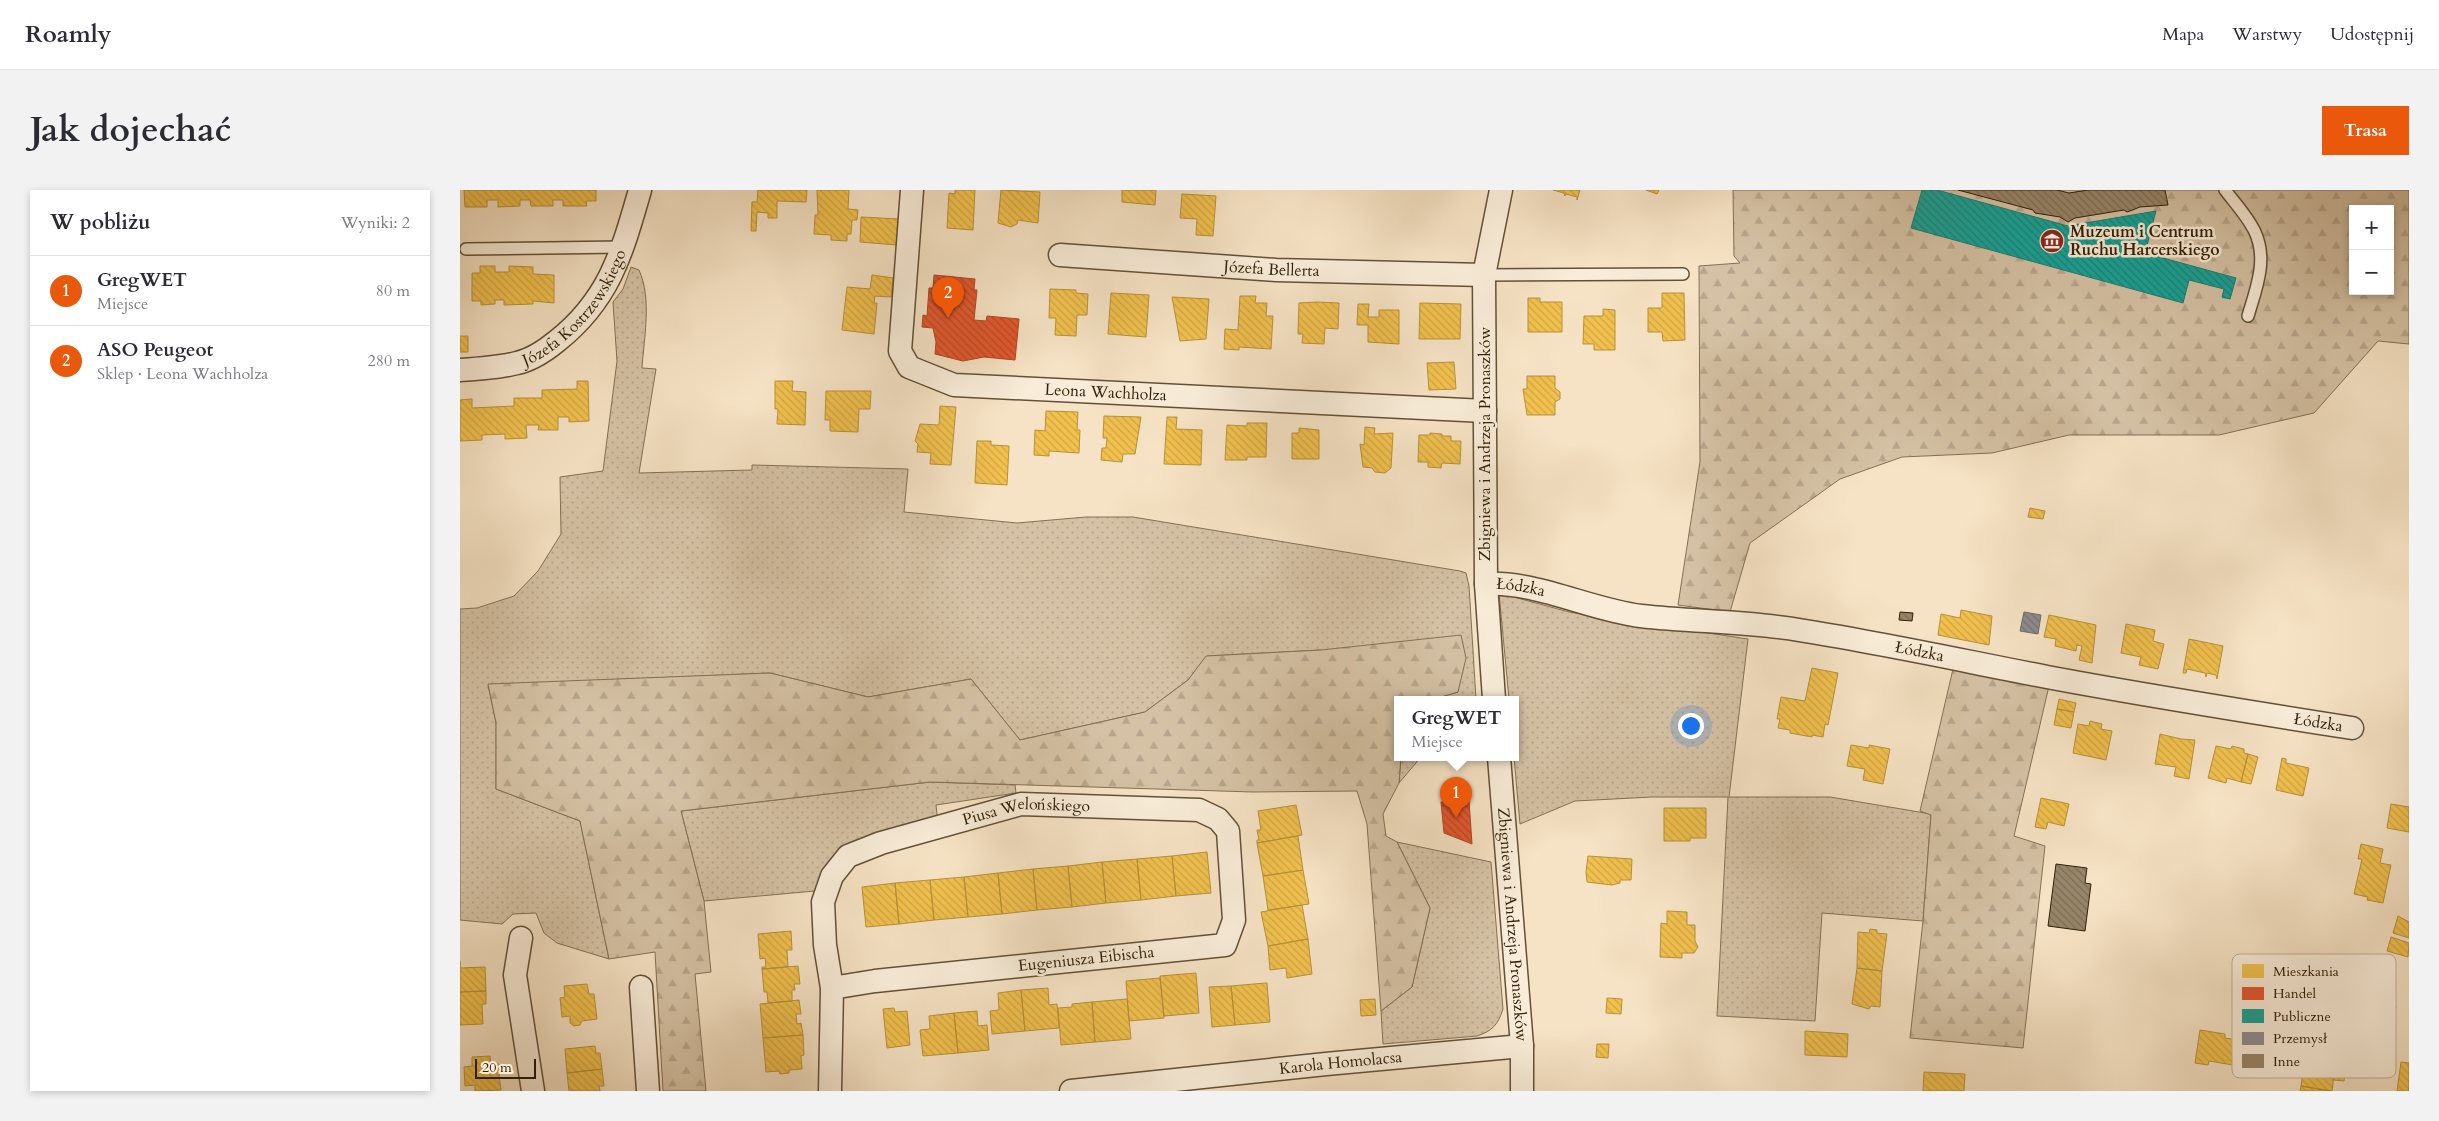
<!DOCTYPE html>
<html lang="pl">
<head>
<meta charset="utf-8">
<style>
  :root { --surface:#fff; --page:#f2f2f3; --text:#2b2b33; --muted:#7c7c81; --line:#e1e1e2; --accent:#ea580c }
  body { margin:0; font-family:Cardo,serif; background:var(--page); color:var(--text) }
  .controls { position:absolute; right:15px; top:15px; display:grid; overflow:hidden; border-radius:0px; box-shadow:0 2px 8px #0003 }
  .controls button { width:45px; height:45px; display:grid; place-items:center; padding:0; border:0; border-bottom:1px solid var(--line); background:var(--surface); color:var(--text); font:25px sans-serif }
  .scale { position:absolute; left:15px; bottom:12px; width:61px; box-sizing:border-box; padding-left:5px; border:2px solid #312006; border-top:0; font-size:14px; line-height:18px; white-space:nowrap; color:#312006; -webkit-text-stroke:4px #f9edd9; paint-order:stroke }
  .you { position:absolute; left:1230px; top:535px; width:18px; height:18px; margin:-12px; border:4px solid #fff; border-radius:50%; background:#1a73e8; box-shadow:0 0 0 8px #1a73e833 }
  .badge { display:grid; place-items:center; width:32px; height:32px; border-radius:50%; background:var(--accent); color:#fff; font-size:16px; font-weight:700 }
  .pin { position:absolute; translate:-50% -41px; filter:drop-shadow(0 1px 2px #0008) }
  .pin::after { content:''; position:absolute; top:26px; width:18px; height:15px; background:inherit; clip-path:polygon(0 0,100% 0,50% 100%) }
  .popup { position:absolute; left:934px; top:506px; width:125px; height:65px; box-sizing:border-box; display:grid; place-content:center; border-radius:0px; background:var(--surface); filter:drop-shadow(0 1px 4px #0005); font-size:16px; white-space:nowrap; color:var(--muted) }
  .popup b { font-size:19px; color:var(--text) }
  .popup::after { content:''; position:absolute; left:50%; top:100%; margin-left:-10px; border:10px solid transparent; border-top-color:var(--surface) }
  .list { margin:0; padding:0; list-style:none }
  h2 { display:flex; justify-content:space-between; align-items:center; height:65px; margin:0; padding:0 20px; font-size:21px }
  h2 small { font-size:16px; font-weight:400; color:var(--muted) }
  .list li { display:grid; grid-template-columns:32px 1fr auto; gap:15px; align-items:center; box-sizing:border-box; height:70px; padding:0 20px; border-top:1px solid var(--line) }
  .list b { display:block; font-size:19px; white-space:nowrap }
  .list p { margin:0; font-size:16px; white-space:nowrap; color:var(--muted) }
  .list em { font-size:16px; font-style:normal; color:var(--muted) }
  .map { position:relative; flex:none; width:1949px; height:901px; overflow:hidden; border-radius:0px }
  header { display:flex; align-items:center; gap:30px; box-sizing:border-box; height:70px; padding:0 25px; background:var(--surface); border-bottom:1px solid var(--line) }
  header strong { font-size:24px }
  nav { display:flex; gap:28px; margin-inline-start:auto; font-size:18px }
  .intro { display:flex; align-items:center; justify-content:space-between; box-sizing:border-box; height:120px; padding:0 30px }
  h1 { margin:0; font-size:35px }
  .button { padding:12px 22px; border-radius:0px; background:var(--accent); color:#fff; font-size:18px; font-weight:700 }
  main { display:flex; gap:30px; padding:0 30px }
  aside { flex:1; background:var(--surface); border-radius:0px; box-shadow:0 2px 8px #0003 }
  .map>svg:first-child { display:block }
  .grass { fill:url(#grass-dots); stroke:#837156 }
  .forest { fill:url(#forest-firs); stroke:#837156; fill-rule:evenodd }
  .homes { fill:url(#homes-back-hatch); stroke:#b89138 }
  .shops { fill:url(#shops-back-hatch); stroke:#ae4622 }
  .public { fill:url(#public-back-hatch); stroke:#1f7c6c }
  .industry { fill:url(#industry-back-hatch); stroke:#716c68 }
  .building { fill:url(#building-back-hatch); stroke:#312006 }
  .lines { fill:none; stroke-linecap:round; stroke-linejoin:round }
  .lane-casing { stroke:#625136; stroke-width:14 }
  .street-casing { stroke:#625136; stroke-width:25 }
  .lane { stroke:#f9edd9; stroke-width:11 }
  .street { stroke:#f9edd9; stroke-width:22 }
  .labels { text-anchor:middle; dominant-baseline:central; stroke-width:5; stroke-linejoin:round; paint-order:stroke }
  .poi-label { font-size:16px; font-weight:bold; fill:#312006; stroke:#f9edd9; text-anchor:start }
  .street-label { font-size:16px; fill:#312006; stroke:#f9edd9 }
  .key { fill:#f9edd9; stroke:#bdb09a; stroke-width:1 }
  .key-label { font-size:14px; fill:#312006 }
</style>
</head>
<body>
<header>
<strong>Roamly</strong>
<nav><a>Mapa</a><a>Warstwy</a><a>Udostępnij</a></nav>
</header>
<div class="intro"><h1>Jak dojechać</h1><a class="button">Trasa</a></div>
<main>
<aside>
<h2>W pobliżu<small>Wyniki: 2</small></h2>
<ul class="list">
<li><span class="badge">1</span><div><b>GregWET</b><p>Miejsce</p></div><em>80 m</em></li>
<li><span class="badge">2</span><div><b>ASO Peugeot</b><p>Sklep · Leona Wachholza</p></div><em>280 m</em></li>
</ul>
</aside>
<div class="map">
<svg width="1949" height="901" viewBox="0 0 1949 901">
  <defs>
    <pattern id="grass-dots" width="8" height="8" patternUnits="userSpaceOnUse" patternTransform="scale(1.25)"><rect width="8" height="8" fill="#d5c2a5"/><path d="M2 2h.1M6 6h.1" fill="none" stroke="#b7a68d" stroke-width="1.8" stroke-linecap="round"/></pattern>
    <pattern id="forest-firs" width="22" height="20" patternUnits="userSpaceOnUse" patternTransform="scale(1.25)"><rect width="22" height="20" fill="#d5c2a5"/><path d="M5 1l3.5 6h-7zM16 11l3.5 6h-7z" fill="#b7a68d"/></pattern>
    <pattern id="homes-back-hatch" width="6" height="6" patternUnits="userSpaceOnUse" patternTransform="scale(1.25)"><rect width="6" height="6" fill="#f2c14e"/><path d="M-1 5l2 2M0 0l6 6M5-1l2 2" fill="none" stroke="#d0a643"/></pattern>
    <pattern id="shops-back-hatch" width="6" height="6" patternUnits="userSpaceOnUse" patternTransform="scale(1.25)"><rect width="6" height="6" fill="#e4572e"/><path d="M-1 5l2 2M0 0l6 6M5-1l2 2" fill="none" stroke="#b94825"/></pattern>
    <pattern id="public-back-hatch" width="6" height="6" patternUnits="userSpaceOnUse" patternTransform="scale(1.25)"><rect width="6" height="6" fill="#17a398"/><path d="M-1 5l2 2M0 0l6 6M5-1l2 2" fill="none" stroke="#15847a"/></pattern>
    <pattern id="industry-back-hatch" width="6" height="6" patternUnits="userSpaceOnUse" patternTransform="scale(1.25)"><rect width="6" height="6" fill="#8d8d92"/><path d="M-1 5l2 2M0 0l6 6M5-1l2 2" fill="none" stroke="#747375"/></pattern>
    <pattern id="building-back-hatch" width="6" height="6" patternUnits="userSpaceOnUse" patternTransform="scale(1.25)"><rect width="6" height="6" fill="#978569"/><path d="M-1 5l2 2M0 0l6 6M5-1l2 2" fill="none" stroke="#7c6c54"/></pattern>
  </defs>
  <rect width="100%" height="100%" fill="#f6e3c5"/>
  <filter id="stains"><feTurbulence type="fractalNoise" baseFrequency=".004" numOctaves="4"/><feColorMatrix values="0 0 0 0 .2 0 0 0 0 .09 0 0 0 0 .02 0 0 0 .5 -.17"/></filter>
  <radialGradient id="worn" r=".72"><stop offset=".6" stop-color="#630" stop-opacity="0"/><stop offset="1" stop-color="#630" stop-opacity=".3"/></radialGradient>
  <!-- grass -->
  <path class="grass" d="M171,77L179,80C192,109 184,147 182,178L196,179L179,283L292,280V275L448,279L444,322L557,333L626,327H673L1000,381L1006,383L1009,396L1016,509H974L998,502L861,460L747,466L728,490L685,522L560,550L511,489L408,507L310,483L28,495L36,533V599L120,631L149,769L97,753L84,743L76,723L53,724L42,734L0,730V419L17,418L54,406L78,381L101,344L100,287L143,281L157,171L153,112L163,99Z
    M1039,403L1109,422L1288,449L1269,607H1370L1471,624L1463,731L1362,723L1355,831L1257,826L1268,607H1192L1115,611L1060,634L1054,567L1055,509H1049Z
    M941,567H961L939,593Z
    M470,592L555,595L556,603L476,615L478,633L437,640L355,701L244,711L221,621Z
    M937,652L1031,672L1043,819C1038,835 1032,841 1017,846L923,854L921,821L952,797L970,718Z"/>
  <!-- forest -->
  <path class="forest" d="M1273,0H1949V154L1918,151L1854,223L1759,245H1609L1532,263L1442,267L1380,289L1290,353L1270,422L1218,415L1240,272L1239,76L1280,73L1274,66ZM1893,19H1930V101H1893Z
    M1001,445L1006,468L998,502L974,509H937V567H941L939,593L923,624L926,646L937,652L970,718L952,797L921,821L907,634L897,601L793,602L470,592L221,621L244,711L251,782L235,784L246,901H203L195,762L149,769L120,631L36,599V533L28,494L310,483L408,507L511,489L560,550L685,522L728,490L746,466L861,460Z
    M1493,479L1589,496L1554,646L1585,656L1563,858L1450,848L1463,731L1471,625L1460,621Z"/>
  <!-- homes -->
  <path class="homes" d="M4,0H136V11H126L127,16H103V10H93V16H71L70,10H60V16L38,17V10H27V17H5Z
    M298,0H347L346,12L317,11V28H308V23L297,22L296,41H291L292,12H297Z
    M357,0H389L388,19L398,20L397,30H392L391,44H387V51L371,50V45L354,44L355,25H358Z
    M495,0H515L513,40L487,38L489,3L495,4Z
    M541,0L580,2L578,33L558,30L557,34L551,37L538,33Z
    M662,0H696L695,15L662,12Z
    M1093,0H1120L1117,10V7L1106,4L1105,6L1104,3Z
    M1186,0H1199L1197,4Z
    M722,4L756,6L753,46L736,45L737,29L720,28Z
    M401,27L439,29L437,55L400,52Z
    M20,76H35V82H49V76L73,77V84L94,85V113L73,111V114L44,115V110H35V114L21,115V111H12V83H20Z
    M412,85L433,88L431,107L415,106L414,113H417L414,144L382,140L387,97L410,99Z
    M590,99L616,100V103L628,104L627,125H617L616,146L595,145L596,128H589Z
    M651,103L689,105L686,147L648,144Z
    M1202,103H1224L1225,150L1203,151L1202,142H1188V118H1202Z
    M780,106H796L795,113H807L806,126H813L811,159L779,157V160L764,159L765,139L778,140Z
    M712,107L749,109L746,149L720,151Z
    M1068,108H1080V112H1102V142H1068Z
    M857,112L879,113L878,139L865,138L864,154L842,153L843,144H838L839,113Z
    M960,113L1001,114L1000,149H959Z
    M898,114H909L908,127H919V120H939V154L908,152V135H897Z
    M1143,119L1155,120V160H1134V154H1123L1124,126H1143Z
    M0,146H8V162H0Z
    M994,172L996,199L969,200L967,173Z
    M1067,186H1095V198L1100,202V209L1095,212V225H1067L1063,199H1067Z
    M117,191H128L129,231L109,232V227H98V240H78L79,235H66L67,248L45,249V244L22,245V250L0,251V210L12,209V218L54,216V208H82V200L117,199Z
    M315,191H333L332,201L346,202L345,235L317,234L318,219H315Z
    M366,201H411L410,219H399L398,242L370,241V230H365Z
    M480,216L496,217L491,275L470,274L471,263L457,262L458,254L455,251L460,234L479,235Z
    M586,221L618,222L617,240H620L619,263L589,261V266L574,265L575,240L585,241Z
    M644,226L681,227L675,264H663L662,272L641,270L642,258H646L647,248H643Z
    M707,227H717L716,239L742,240L741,275L704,274Z
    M787,233H807L806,267H787V270H765L767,235L787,236Z
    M905,237L915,238L914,244L933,243L931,278L925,283L915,282L912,278L903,277L900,254L904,255Z
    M839,238L859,240V269H832V243H839Z
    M970,243L982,244V246H991V251H1001L1000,274L982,273L981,278L968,277V272H958L959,245H970Z
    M517,251H531V255L549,256L547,295L515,293Z
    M1570,318L1585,321L1583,329L1568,327Z
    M1501,420L1532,426L1529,455L1478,445L1481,424L1500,428Z
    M1589,425L1636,435L1632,473L1619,470L1622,456L1617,455L1616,461L1595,456L1596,449L1584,447Z
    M1666,434L1695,440L1693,451L1704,454L1698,479L1679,475L1681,467L1661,463Z
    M1729,449L1763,456L1757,489L1756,485L1747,483L1746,487L1745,483L1727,479L1726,483H1723Z
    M1352,478L1378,483L1368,535L1365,534L1363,547L1352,545V547L1330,543V540L1318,538L1320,529H1317L1321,507L1345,511Z
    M1599,509L1616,513L1614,522L1597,519Z
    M1597,519L1614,522L1611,538L1594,535Z
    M1630,531L1642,534L1641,539L1652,541L1646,570L1613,563L1618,534L1629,536Z
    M1700,544L1721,549L1735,550L1729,589L1714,586L1716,577L1695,574Z
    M1391,555L1409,558V555L1430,559L1423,594L1403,590L1405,579L1387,576Z
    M1756,556L1771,559L1772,556L1784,559V563L1788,564L1781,592L1767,588L1766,593L1748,588Z
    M1788,564L1798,567L1791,594L1781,592Z
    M1822,568L1826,569V573L1849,578L1843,606L1816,600Z
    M1581,608L1609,614L1604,636L1588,632L1586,639L1575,637Z
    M1931,614L1949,617V642L1927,638Z
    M836,615L842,645L797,653V650H799L797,640H801L798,621Z
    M1204,618H1246V648H1230V651H1204Z
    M838,646L843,680L803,686L797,653Z
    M1901,654L1923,659L1920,673L1931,675L1923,713L1907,710L1908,707L1894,704L1902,669H1898Z
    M747,662L751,703L716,706L712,666Z
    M712,666L716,706L681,710L677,669Z
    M1128,666L1172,669L1171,690H1160V693L1152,695L1127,692L1126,682Z
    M677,669L681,710L646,713L642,672Z
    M642,672L646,713L612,717L608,676Z
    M608,676L612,717L577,720L573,679Z
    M573,679L577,720L542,724L538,683Z
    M843,680L849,714L808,720L803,686Z
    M538,683L542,724L508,727L504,687Z
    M504,687L508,727L474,730L470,690Z
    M470,690L474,730L439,734L435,693Z
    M435,693L439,734L406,737L402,697Z
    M842,715L848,749L808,756L801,722Z
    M1207,721L1227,722V735H1235V751L1238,757L1234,763H1222V768L1200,767L1201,733L1207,734Z
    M1938,726L1949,732V748L1933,743Z
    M1410,739L1417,740V743L1427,744L1422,781L1397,778L1398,742L1409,743Z
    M331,741L332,760H327L328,777L302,779V777H306L305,768L300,769L298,744Z
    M1931,747L1949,753L1948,767L1927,761Z
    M848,749L852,784L827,788L826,778L810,780L808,756Z
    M0,771V778L25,777L26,801L0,802Z
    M338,776L340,794H334L335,800H332V811L308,813L307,802H304L302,779Z
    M1397,778L1422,781L1420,817L1411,816L1409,819L1392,814Z
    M736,783L739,823L704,826L700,786Z
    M700,788L704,828L669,831L666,791Z
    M805,793H807L810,832L775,835L771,796Z
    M127,794L129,804H134L137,829L122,831L120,835L114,836L110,833V826L102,827L100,808L105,807L104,796Z
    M771,796L775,835L752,837L749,797Z
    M588,798L589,815L597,814L599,838L565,841L561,800Z
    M561,800L565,841L532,844L530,821L539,820L538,803Z
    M26,801V814H22L23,834L0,835V802Z
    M1914,802L1932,807L1930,816L1912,811Z
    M1147,808L1162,809L1161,824L1146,823Z
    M667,809L671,849L635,852L632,812Z
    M915,809L916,825L901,826L900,810Z
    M339,810L341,824H336L337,834L341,833L343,845L303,848L300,814Z
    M1912,811L1936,817L1932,833L1907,826Z
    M632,812L635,852L601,855L598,818L612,817V814Z
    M434,818L435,822L447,821L450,855L427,858L423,819Z
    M517,821L518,836L527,835L529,860L498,863L494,823Z
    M494,823L498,863L463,866L460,840L470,839L469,826Z
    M1740,840L1765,844V848L1777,850L1773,875L1749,871L1748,875L1735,873Z
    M1345,841L1388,844L1387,867L1345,865Z
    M343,845L344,865L341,866L342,879L329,880V883L320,884L319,881L306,882L303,848Z
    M1137,854H1149L1148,868L1136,867Z
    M135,856L136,863H140L142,879L107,883L105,859Z
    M1858,864L1888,869L1884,891L1874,890V886L1862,883L1863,879L1855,877Z
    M30,866L31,874H38L42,876V882L39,885L41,900L15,901V895L5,896L4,877L12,876V867Z
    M1941,872L1949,873V901H1937Z
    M1844,875L1862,879L1861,884L1874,886L1872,901L1841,896Z
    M142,879L144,896H139L140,901H109L107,883Z
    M1464,882L1505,884L1504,901H1463Z
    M1841,896L1870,901H1840Z"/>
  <!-- shops -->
  <path class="shops" d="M474,85L515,89L514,100H517L514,130L526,131L527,126L559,129L555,170L524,167L503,171L475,164L476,152L473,138L462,137L463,125L467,126L469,98H473Z
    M1009,610L1012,654L984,643L981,612Z"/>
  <!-- public -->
  <path class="public" d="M1462,0H1477L1608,36L1696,21L1685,63L1776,88L1770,109L1762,107L1764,99L1729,90L1723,113L1451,38Z"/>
  <!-- industry -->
  <path class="industry" d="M1564,422L1581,425L1578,444L1560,441Z"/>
  <!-- building -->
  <path class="building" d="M1498,0H1597L1609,3L1628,0H1705L1708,15L1680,17L1667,22L1664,20L1615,28L1608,32L1600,27L1575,23L1573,20Z
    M1440,422L1453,423L1452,431L1439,430Z
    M1596,674L1627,678L1625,693L1631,694L1625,741L1588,736Z"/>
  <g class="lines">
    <!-- lane casing -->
    <g class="lane-casing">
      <path id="lane" d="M1765,0C1775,13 1788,27 1795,42C1808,70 1796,99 1788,126
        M6,59L163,57
        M1024,85L1223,84"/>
    </g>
    <!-- street casing -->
    <g class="street-casing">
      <g id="street">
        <path id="s1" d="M452,0L440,161L449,177L494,195L1025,221"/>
        <path id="s2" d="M600,65L816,80L1024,85"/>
        <path id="s3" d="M0,180C19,179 38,178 57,173C71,170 86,160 97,151C150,109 162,62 180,0"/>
        <path id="s4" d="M1026,394C1076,391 1131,420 1181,426C1234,432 1287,431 1339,440C1422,453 1504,471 1587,487C1688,506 1790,522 1892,538"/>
        <path d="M1034,509L1026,394L1024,85L1041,0"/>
        <path id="s5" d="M1039,567L1062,856V901"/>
        <path d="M61,748L55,785L73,901"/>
        <path d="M181,797L188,901"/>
        <path id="s6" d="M370,901L372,798L365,755L363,712L372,686L388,666L421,653L561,614L739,620L758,629L768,641L774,730L765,755L415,791L372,798"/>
        <path id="s7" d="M611,901L866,874L1062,856"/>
      </g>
    </g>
    <!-- lane -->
    <use href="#lane" class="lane"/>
    <!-- street -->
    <use href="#street" class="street"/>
  </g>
  <!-- icons -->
  <defs>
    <g id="museum-disc" transform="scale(1.25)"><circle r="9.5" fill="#8f2418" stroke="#f9edd9"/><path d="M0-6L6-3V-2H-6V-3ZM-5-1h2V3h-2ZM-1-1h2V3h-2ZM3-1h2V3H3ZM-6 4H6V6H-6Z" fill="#fff"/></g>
  </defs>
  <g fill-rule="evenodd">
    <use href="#museum-disc" x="1592" y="51"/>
  </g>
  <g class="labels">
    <!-- poi labels -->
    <g class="poi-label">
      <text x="1610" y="42">Muzeum i Centrum<tspan x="1610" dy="18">Ruchu Harcerskiego</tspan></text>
    </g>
    <!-- street labels -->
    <g class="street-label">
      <text stroke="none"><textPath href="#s2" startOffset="212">Józefa Bellerta</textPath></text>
      <text stroke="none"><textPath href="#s3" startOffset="140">Józefa Kostrzewskiego</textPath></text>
      <text stroke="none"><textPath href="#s1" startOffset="380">Leona Wachholza</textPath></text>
      <text transform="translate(1025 254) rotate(-90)">Zbigniewa i Andrzeja Pronaszków</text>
      <text stroke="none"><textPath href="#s4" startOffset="35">Łódzka</textPath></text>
      <text stroke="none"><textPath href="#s4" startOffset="440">Łódzka</textPath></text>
      <text stroke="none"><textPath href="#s4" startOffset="845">Łódzka</textPath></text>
      <text stroke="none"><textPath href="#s6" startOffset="428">Piusa Welońskiego</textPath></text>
      <text stroke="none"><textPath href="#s5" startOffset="168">Zbigniewa i Andrzeja Pronaszków</textPath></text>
      <text transform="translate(626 769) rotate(-6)">Eugeniusza Eibischa</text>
      <text stroke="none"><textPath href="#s7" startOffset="271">Karola Homolacsa</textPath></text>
    </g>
  </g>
  <!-- legend -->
  <rect x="1772" y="764" width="164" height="124" rx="8" class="key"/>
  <rect x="1782" y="774" width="22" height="14" fill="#f2c14e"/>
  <rect x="1782" y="797" width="22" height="13" fill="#e4572e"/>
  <rect x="1782" y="819" width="22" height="14" fill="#17a398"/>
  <rect x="1782" y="842" width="22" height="13" fill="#8d8d92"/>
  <rect x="1782" y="864" width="22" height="14" fill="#978569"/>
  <g class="key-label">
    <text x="1813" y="786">Mieszkania</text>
    <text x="1813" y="808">Handel</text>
    <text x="1813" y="831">Publiczne</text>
    <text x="1813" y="853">Przemysł</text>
    <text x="1813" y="876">Inne</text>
  </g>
  <rect width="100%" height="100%" filter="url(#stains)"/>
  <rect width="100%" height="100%" fill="url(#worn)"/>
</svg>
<div class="controls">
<button>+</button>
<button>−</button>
</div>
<div class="scale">20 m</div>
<div class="you"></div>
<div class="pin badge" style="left:996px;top:628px">1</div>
<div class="popup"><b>GregWET</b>Miejsce</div>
<div class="pin badge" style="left:488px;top:128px">2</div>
</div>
</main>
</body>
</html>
